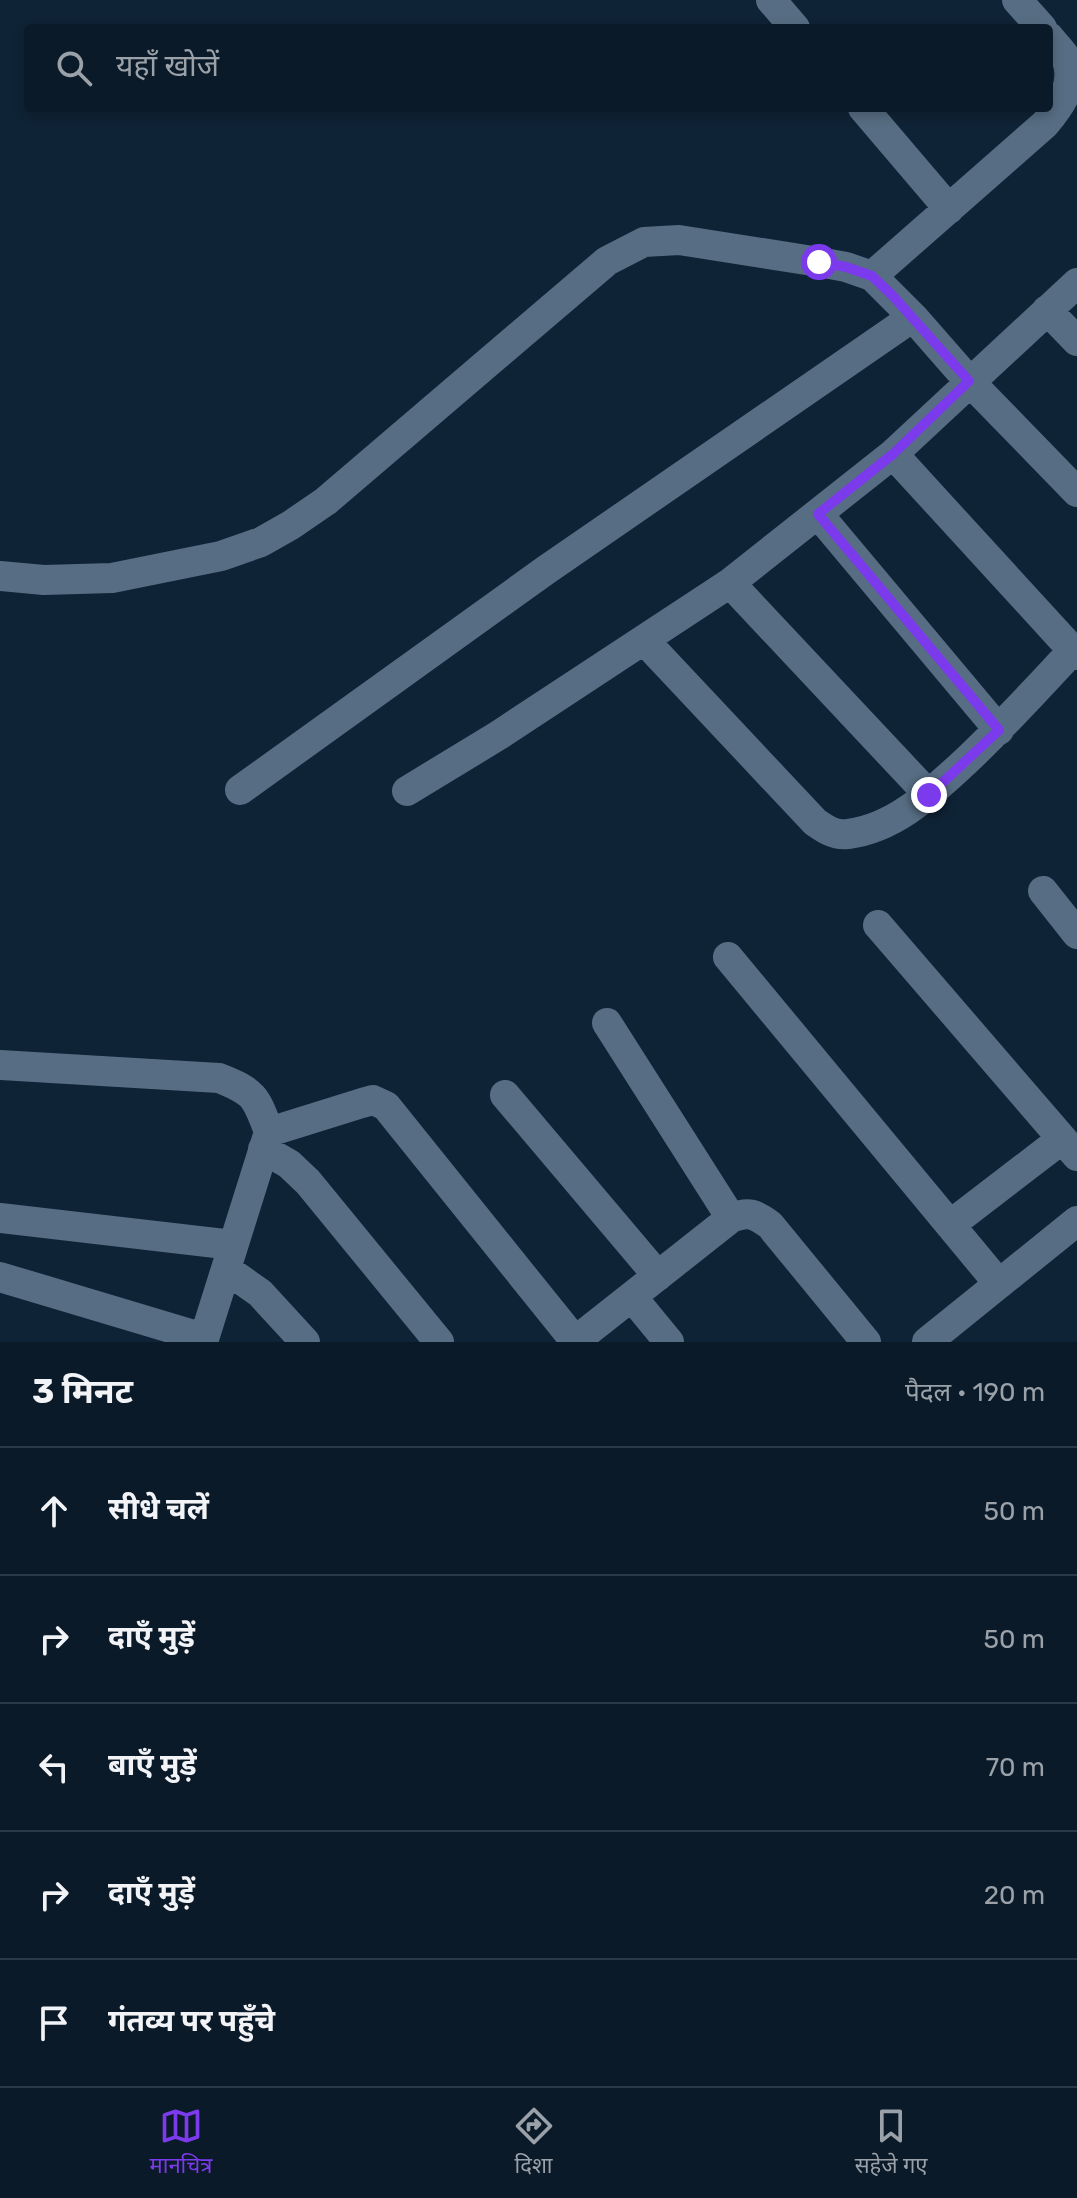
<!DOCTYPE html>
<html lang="hi">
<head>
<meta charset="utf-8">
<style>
  :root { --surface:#0b1a28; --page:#142330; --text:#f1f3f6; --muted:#9aa1a8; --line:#2b3845; --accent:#7c3aed }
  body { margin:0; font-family:Rubik,"Noto Sans Devanagari",sans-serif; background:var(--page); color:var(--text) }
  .stop { position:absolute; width:24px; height:24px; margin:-18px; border:6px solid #7c3aed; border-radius:50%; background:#fff }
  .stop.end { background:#7c3aed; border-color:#fff; box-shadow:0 2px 8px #0008 }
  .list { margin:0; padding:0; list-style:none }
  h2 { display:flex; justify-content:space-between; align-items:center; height:104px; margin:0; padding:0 32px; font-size:34px }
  h2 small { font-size:26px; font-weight:400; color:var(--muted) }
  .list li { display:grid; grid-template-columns:52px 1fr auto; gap:24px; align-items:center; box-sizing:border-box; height:128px; padding:0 32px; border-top:2px solid var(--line) }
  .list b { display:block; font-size:30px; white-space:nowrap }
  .list em { font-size:26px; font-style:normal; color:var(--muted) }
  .icon { flex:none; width:44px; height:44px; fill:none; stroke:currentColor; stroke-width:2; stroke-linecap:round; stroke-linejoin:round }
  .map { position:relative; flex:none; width:1077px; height:1342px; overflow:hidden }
  .search { position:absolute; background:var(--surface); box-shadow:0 4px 12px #0003; left:24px; right:24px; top:24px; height:88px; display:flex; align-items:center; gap:20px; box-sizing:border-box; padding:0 28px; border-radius:8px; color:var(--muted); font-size:30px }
  .sheet { height:744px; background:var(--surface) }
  nav { display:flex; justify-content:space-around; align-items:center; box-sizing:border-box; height:112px; border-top:2px solid var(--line); background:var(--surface); font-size:22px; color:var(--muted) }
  nav a { display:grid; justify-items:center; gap:4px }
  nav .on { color:var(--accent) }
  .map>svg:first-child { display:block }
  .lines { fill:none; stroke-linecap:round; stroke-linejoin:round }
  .minor { stroke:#576d83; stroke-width:30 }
  .route { stroke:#7c3aed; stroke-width:10 }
</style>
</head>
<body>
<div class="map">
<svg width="1077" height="1342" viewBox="0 0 1077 1342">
  <rect width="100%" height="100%" fill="#0f2336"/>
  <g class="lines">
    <!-- minor -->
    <path class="minor" d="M771,0L795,28
      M1017,0L1042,28
      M863,108L949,209
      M872,276L1045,124C1060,106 1077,84 1066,58C1062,51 1054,44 1049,37
      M1047,310L1077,341
      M893,454L1077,655
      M818,514L999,730
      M0,576L44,580L112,578L221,556L261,542L291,525L326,501L607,261L644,242L679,240L819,262L846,267L872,276L913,317L969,381L1077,492
      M730,583L929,795
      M644,640L815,822C825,829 835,836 848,834C896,828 932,792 966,761C1003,726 1037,689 1072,651
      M240,790L546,570L913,317
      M407,791L499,735L730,583L893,454L1077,283
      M1043,891L1077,934
      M878,925L1077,1156
      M728,957L999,1284
      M607,1023L731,1218
      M0,1065L219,1078C255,1092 256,1097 269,1132L203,1342
      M505,1095L658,1276
      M269,1132L362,1103L373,1100L386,1106L575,1341
      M263,1149L289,1164L308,1182L439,1342
      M0,1218L233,1245
      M950,1225L1062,1139
      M226,1269L260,1293L305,1342
      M0,1277L204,1338
      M632,1297L669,1342
      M574,1342L731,1218C749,1211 755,1214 770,1225L866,1342
      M927,1342L1077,1221"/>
  </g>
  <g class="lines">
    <!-- route -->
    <path class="route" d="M819,262L846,267L872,276L892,295L969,381L893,454L818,514L999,730L929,795"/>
  </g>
</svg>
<div class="stop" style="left:819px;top:262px"></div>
<div class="stop end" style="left:929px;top:795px"></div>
<div class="search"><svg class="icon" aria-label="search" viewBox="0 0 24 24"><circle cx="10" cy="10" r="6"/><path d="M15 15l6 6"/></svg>यहाँ खोजें</div>
</div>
<section class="sheet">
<h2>3 मिनट<small>पैदल · 190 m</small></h2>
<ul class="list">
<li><svg class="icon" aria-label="ahead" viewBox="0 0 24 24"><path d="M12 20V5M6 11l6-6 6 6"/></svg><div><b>सीधे चलें</b></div><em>50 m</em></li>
<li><svg class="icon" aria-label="right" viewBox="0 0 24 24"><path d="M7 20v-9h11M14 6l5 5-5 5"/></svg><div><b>दाएँ मुड़ें</b></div><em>50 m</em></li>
<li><svg class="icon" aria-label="left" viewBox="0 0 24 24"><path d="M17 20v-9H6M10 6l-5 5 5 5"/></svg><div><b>बाएँ मुड़ें</b></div><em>70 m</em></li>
<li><svg class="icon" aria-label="right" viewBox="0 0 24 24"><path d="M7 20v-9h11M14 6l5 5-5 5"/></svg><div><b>दाएँ मुड़ें</b></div><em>20 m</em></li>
<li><svg class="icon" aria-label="arrive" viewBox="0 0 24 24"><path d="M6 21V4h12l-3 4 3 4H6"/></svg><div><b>गंतव्य पर पहुँचे</b></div></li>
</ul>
</section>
<nav>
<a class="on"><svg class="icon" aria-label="map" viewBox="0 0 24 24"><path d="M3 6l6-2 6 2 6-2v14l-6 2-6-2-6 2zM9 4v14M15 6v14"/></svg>मानचित्र</a>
<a><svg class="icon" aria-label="directions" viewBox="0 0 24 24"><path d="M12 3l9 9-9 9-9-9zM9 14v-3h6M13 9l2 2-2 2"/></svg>दिशा</a>
<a><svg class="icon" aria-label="saved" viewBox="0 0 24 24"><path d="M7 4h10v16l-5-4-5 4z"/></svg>सहेजे गए</a>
</nav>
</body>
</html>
